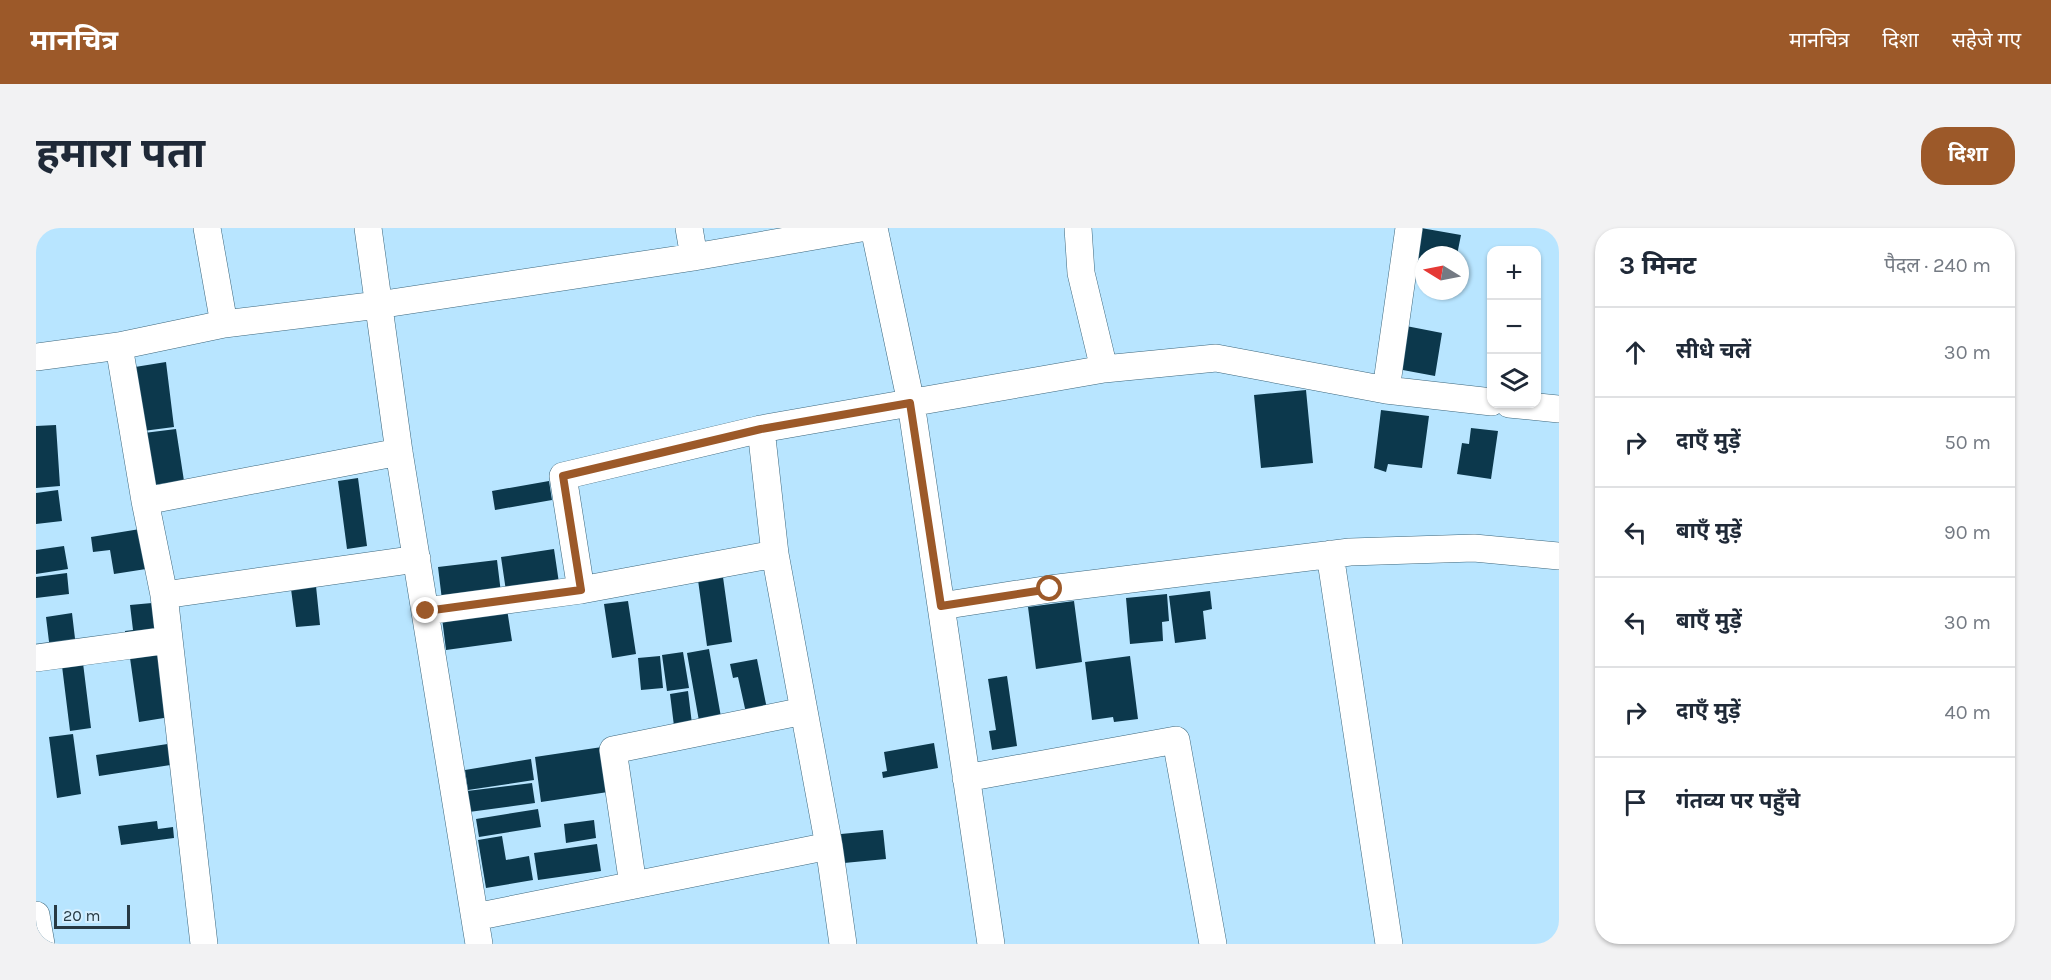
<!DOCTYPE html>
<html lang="hi">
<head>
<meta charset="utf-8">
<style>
  :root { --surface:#fff; --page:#f2f2f3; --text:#1f2937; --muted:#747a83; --line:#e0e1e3; --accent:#9c5929 }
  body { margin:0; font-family:Karla,"Noto Sans Devanagari",sans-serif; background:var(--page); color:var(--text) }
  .controls { position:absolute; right:18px; top:18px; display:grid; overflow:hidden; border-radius:12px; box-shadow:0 2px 4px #0004 }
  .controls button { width:54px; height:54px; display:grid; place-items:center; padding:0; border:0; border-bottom:2px solid var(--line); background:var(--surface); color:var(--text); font:30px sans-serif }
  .compass { position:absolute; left:1379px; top:18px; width:54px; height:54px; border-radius:50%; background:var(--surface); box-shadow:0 2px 4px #0004; rotate:280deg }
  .scale { position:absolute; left:18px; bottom:15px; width:76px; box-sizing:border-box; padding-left:6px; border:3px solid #273943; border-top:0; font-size:16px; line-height:21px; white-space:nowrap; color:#273943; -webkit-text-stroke:4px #d5efff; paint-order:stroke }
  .stop { position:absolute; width:18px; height:18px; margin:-14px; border:4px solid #9c5929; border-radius:50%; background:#fff }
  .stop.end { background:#9c5929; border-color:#fff; box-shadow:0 2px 6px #0008 }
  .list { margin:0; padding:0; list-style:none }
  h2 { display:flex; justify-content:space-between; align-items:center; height:78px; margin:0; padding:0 24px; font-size:26px }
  h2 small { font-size:20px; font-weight:400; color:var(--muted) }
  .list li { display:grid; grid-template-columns:39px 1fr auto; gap:18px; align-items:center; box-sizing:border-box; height:90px; padding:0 24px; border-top:2px solid var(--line) }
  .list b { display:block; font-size:22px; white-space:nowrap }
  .list em { font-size:20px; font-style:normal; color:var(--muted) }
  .icon { flex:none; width:33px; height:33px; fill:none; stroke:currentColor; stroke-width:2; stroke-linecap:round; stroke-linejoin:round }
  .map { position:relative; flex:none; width:1523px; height:716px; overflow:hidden; border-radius:24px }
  header { display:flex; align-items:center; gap:36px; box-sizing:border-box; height:84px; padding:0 30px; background:var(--accent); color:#fff }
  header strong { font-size:28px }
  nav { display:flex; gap:33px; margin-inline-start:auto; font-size:21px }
  .intro { display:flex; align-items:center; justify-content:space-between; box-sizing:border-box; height:144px; padding:0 36px }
  h1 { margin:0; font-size:42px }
  .button { padding:15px 27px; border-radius:24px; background:var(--accent); color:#fff; font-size:21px; font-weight:700 }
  main { display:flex; gap:36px; padding:0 36px }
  aside { flex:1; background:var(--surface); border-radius:24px; box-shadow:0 2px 4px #0004 }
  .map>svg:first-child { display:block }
  .building { fill:#0c384c }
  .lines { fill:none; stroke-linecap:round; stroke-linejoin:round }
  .minor-casing { stroke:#3d677d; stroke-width:28 }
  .minor { stroke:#fff; stroke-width:27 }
  .route { stroke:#9c5929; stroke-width:8 }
</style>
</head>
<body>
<header>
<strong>मानचित्र</strong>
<nav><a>मानचित्र</a><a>दिशा</a><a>सहेजे गए</a></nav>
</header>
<div class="intro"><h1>हमारा पता</h1><a class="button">दिशा</a></div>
<main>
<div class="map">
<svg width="1523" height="716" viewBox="0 0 1523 716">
  <rect width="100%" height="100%" fill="#b8e5ff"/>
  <!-- building -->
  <path class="building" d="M1385,0L1425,7L1421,27H1388V31L1376,29Z
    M1365,97L1406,105L1399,148L1356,140Z
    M130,134L138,199L107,203L99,139Z
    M1270,162L1277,235L1225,240L1218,167Z
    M1345,182L1393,188L1386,240L1352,236L1350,244L1338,240Z
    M20,197L24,258L0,260V198Z
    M1435,200L1462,203L1455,251L1421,246L1426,215L1433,216Z
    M140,201L148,253L116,257L108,205Z
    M322,250L331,318L311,321L302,253Z
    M513,253L516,272L459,282L456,263Z
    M22,262L26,293L0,296V265Z
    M104,301L110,341L78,346L74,322L57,324L55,309Z
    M28,318L32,341L0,346V322Z
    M518,321L523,355L470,363L465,329Z
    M461,332L465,365L406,372L402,339Z
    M31,345L33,366L0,370V349Z
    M687,349L696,414L671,418L662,352Z
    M280,358L284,397L260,399L255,361Z
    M1174,363L1176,381L1167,383L1170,411L1139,415L1133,368Z
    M1131,366L1133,393L1126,394L1127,413L1094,416L1090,370Z
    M592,373L600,426L576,430L568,376Z
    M1038,373L1046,434L1000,441L992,379Z
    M116,375L119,407L89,410V403L97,402L94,377Z
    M471,381L476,413L410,422L406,390Z
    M36,385L40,419L14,422L10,389Z
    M673,421L685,489L663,493L651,425Z
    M647,424L653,460L631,463L626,427Z
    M125,426L134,489L103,494L94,430Z
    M624,428L627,460L605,462L602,430Z
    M1094,428L1102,491L1078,494L1077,489L1056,492L1049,434Z
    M721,431L731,481L710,485L702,449L697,450L694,436Z
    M47,435L55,500L34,503L26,438Z
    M971,448L981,518L956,522L953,503L960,502L952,451Z
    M652,463L656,496L638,498L634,466Z
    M37,506L45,566L21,570L13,509Z
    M138,515L141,536L63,548L60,527Z
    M898,515L902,540L847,550L846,544L851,543L848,524Z
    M566,519L572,564L505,574L499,529Z
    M495,531L498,552L432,562L429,542Z
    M496,555L499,575L433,584L431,563Z
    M502,581L505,599L443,609L440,591Z
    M558,592L560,610L530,615L528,596Z
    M121,593L122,601L137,599L138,610L85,617L82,598Z
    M847,602L850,631L808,635L805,606Z
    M466,608L470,632L493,628L497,652L450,660L442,612Z
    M561,616L565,643L502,652L498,625Z"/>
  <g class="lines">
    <!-- minor casing -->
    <g class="minor-casing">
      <path id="minor" d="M171,0L188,96
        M332,0L363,224L443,716
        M653,0L658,29
        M838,0L875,175L955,716
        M1042,0L1045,45L1068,141
        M83,118L109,273L128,367L168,716
        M0,129L83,118L188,96L342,77L658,29L825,0
        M1350,162L1373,0
        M1473,176L1523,181
        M725,201L739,326L793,618L807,716
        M109,273L363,224
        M1294,326L1353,716
        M545,362L527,248L725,201L1068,141L1180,130L1350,162L1456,174
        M128,367L381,331
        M905,378L1014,361L1314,324L1438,320L1523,328
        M390,383L545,362L739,326
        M0,430L133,412
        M930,550L1140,512L1177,716
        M597,657L577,522L768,483
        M0,687L5,716
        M439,689L793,618"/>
    </g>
    <!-- minor -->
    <use href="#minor" class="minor"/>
  </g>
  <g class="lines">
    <!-- route -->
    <path class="route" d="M390,383L545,362L527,248L725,201L874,175L905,378L1014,361"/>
  </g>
</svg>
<div class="controls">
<button>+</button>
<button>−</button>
<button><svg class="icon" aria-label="layers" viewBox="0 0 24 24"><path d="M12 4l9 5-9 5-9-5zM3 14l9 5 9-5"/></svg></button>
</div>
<svg class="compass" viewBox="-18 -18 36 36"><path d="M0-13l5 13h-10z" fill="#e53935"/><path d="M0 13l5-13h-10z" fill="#747a83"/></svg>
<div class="scale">20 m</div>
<div class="stop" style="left:1014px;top:361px"></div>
<div class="stop end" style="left:390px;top:383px"></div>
</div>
<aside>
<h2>3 मिनट<small>पैदल · 240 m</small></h2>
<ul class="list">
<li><svg class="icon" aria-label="ahead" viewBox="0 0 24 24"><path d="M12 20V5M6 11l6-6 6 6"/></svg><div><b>सीधे चलें</b></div><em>30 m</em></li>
<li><svg class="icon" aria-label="right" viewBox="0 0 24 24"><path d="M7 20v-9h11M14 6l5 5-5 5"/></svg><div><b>दाएँ मुड़ें</b></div><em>50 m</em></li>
<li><svg class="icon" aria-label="left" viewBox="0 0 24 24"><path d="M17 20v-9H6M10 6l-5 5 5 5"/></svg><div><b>बाएँ मुड़ें</b></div><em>90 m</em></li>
<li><svg class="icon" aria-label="left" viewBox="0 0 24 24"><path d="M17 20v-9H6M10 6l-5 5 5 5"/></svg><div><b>बाएँ मुड़ें</b></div><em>30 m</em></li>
<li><svg class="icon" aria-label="right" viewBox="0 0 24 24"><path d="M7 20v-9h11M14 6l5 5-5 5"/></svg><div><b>दाएँ मुड़ें</b></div><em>40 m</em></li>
<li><svg class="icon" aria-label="arrive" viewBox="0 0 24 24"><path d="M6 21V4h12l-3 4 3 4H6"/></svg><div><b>गंतव्य पर पहुँचे</b></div></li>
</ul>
</aside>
</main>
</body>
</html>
